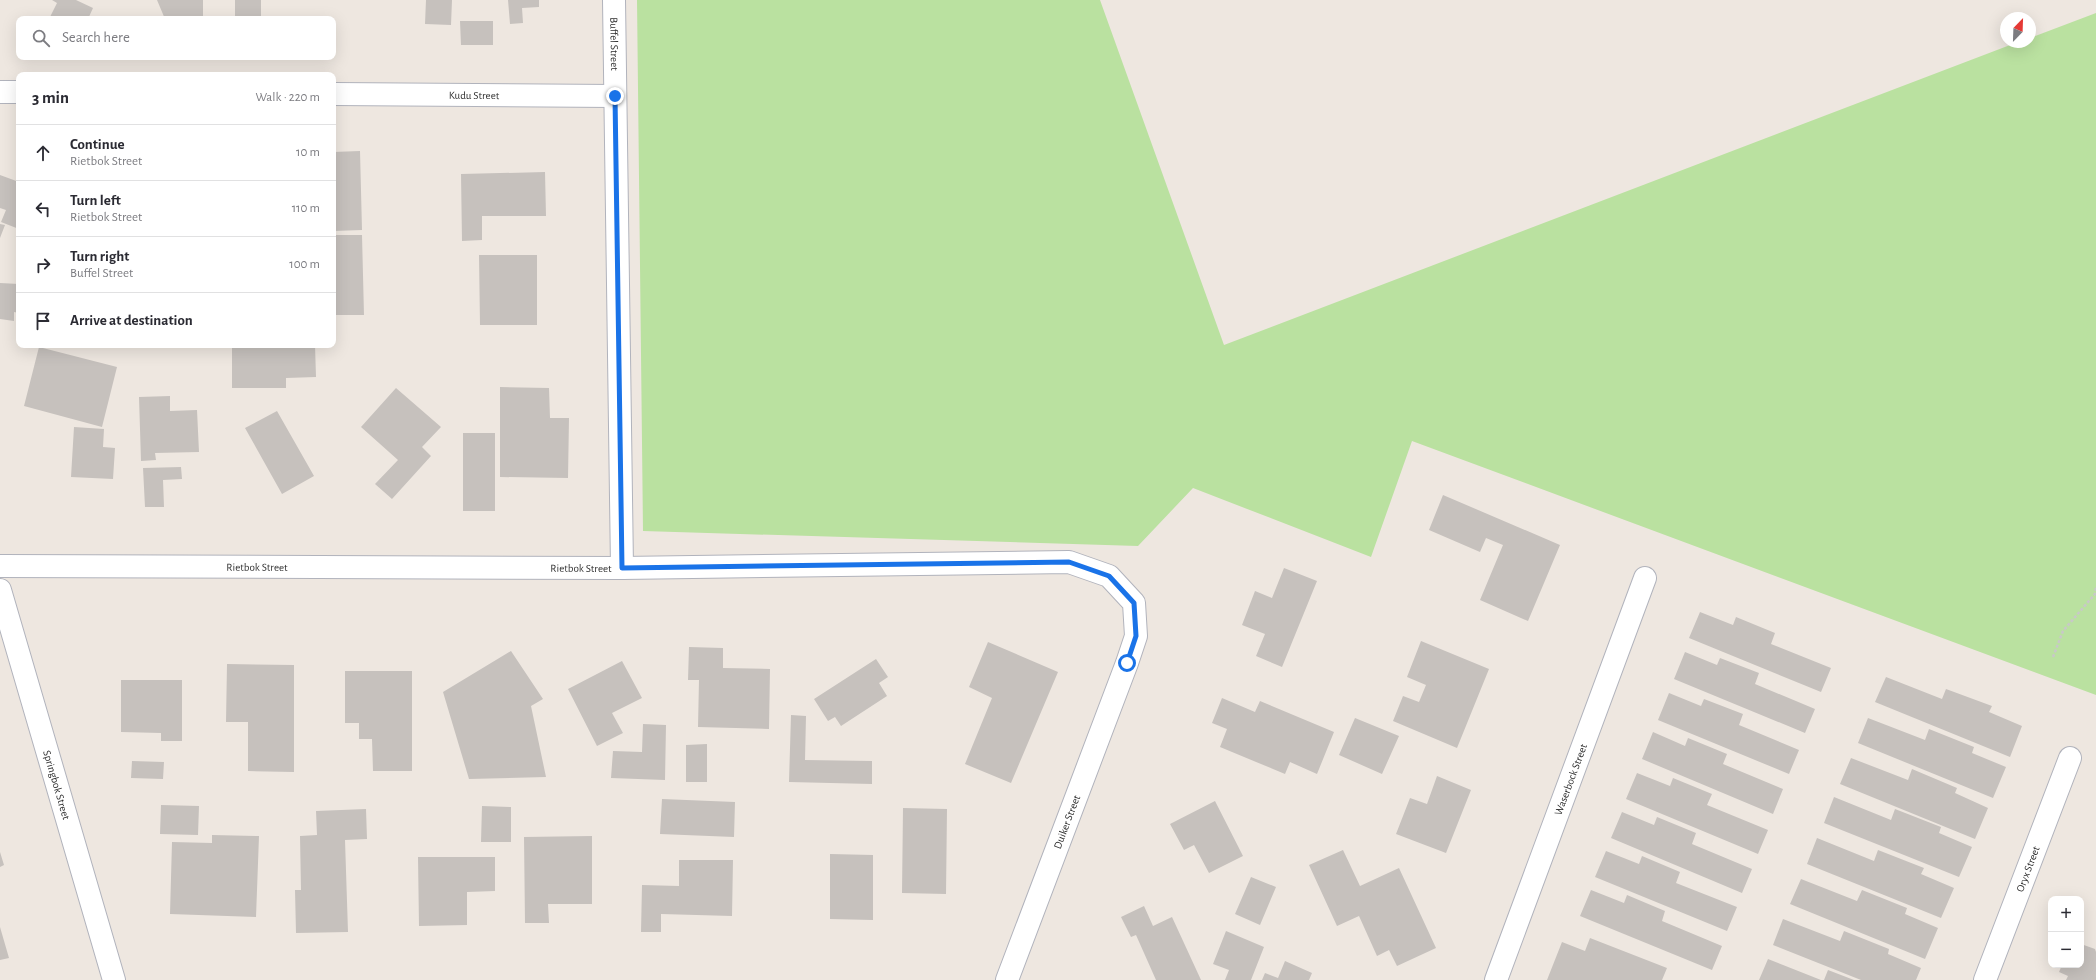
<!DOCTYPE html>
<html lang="en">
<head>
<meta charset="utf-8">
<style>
  :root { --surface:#fff; --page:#f7f7f7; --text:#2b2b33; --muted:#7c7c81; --line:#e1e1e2 }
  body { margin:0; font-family:"Alegreya Sans",sans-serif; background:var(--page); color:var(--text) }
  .controls { position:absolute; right:12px; bottom:12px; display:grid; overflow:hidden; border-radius:8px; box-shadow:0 4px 16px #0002 }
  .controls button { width:36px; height:36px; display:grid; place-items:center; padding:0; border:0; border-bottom:1px solid var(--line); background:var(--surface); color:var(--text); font:20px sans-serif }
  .compass { position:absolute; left:2000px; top:12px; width:36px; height:36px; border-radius:50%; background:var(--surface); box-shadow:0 4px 16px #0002; rotate:23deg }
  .stop { position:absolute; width:12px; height:12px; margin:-9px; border:3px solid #1a73e8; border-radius:50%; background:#fff }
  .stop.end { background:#1a73e8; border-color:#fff; box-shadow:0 1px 4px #0008 }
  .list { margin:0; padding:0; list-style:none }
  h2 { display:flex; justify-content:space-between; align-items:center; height:52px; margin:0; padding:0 16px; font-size:17px }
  h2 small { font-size:13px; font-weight:400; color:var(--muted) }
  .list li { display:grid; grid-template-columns:26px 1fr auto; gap:12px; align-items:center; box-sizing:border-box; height:56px; padding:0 16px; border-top:1px solid var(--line) }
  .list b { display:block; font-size:15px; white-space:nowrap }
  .list p { margin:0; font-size:13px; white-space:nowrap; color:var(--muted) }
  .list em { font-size:13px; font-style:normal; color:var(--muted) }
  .icon { flex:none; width:22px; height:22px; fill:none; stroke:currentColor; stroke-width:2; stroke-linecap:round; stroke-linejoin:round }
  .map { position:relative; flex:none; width:2096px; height:980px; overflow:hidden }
  .search { position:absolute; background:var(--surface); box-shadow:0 4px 16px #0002; left:16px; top:16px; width:320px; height:44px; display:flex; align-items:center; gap:10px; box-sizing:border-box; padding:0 14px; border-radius:8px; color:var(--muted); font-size:15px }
  .panel { position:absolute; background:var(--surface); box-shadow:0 4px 16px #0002; left:16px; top:72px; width:320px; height:276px; border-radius:8px }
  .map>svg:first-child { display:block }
  .green { fill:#bae1a0 }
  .building { fill:#c6c1bd }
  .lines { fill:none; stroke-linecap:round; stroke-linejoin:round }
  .minor-casing { stroke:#b1b3bc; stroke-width:24 }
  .path { stroke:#c8c8c8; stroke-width:2.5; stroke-dasharray:3 2; stroke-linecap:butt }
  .minor { stroke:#fff; stroke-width:22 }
  .route { stroke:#1a73e8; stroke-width:5 }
  .labels { text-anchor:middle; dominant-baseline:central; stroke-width:3; stroke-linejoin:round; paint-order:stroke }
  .street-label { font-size:11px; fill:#2d2d2d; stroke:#fff }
</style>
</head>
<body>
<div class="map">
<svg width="2096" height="980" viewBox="0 0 2096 980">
  <rect width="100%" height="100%" fill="#eee7e0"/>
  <!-- green -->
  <path class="green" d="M637,0H1100L1224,345L2018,42H2030V38L2096,13V695L1412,441L1371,557L1193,488L1138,546L643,531Z"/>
  <!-- building -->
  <path class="building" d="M52,0H76L93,8L88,19H49L57,3Z
    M157,0H203V19H165Z
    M235,0H261V19L235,17Z
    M426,0H452L451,25L425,24Z
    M508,0H539V7L522,8L523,23L510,24Z
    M460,21H493V45H461Z
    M360,151L362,230L333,231V152Z
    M545,172L546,216H482V240L462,241L461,174Z
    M0,175L19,182V229L1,222L6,210L0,208Z
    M0,224L5,225L0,238Z
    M333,235H362L364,315H333Z
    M479,255H537V325H480Z
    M0,283L19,284V313L14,312V321L0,319Z
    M232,345H315L316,377L286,378V388H232Z
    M39,347L117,367L102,427L24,406Z
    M500,387L549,388L550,418H569L568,478L500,477Z
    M396,388L441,427L422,447L431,456L392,499L375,484L398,460L361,427Z
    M170,396V411L197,410L199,452L155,453L156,460L141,461L139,397Z
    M277,411L314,476L282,494L245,428Z
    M74,427L104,429L103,447L115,448L113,479L71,477Z
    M463,433H495V511H463Z
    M181,467L182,479L163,480L164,507H145L143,468Z
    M1443,495L1560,545L1528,621L1480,600L1503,545L1486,538L1480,552L1429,530Z
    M1284,568L1317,581L1282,667L1256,656L1265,634L1242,625L1255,591L1272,598Z
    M1700,612L1733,625L1736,617L1775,633L1771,644L1831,668L1821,692L1689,638Z
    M1421,641L1489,669L1457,748L1393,721L1403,696L1419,702L1426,685L1407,677Z
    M988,642L1058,672L1011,783L965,764L992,698L969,687Z
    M689,647L723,648V668L770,669L769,729L698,727L699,680H688Z
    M511,651L543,699L531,706L546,777L469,779L443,692Z
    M1685,652L1717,665L1720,658L1759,673L1755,684L1815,709L1805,733L1674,679Z
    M876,659L888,677L879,683L887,696L841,726L835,717L828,721L814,699Z
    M622,661L642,698L612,713L623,733L597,746L568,689Z
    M227,664L294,665V772L248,771V722H226Z
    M345,671H412V771H373L372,739H359V723H345Z
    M1886,677L1942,699L1946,689L1992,706L1989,712L2022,726L2010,757L1875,702Z
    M121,680H182V741H161V733L121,732Z
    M1669,693L1701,706L1704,699L1743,714L1739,725L1799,750L1789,774L1658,720Z
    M1222,698L1255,712L1260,701L1334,732L1317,774L1290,762L1285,774L1220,747L1227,729L1212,723Z
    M791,715L806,716L805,760L872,761V784L789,782Z
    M1355,718L1399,736L1382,774L1339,755Z
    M1868,718L1925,740L1929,729L1974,747L1972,753L2006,767L1993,798L1858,743Z
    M643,724L666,725L665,780L611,778L613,751L642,752Z
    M1653,732L1685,746L1688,738L1727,754L1723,764L1783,789L1773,814L1642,759Z
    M707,744V782H686V745Z
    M1851,758L1908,780L1912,769L1957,788L1955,793L1988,808L1975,839L1840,784Z
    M132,761L164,762L163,779L131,778Z
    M1637,773L1670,786L1673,778L1712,794L1707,805L1768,830L1758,854L1626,799Z
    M1437,776L1471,790L1446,853L1396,834L1410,798L1427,804Z
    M1834,797L1891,820L1895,809L1941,827L1939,833L1972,847L1959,877L1824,823Z
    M662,799L735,802L734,837L660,834Z
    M1215,801L1243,856L1209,873L1194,845L1184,850L1170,824Z
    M161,805L199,806L198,835L160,834Z
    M482,806L511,807V842H481Z
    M903,808L947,809L946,894L902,893Z
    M366,809L367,839L345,840L348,932L296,933L295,890H301L300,836L317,835L316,811Z
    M1622,812L1654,825L1657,817L1696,833L1692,844L1752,869L1742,893L1611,838Z
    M212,835L259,836L256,917L170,914L172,842L212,843Z
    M592,836V904H548L549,923H525L524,837Z
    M1817,838L1874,861L1878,850L1924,868L1921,874L1954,888L1941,918L1807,864Z
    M1343,850L1360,886L1399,868L1436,948L1397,966L1389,950L1377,956L1359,916L1337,926L1309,865Z
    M1606,851L1639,864L1642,856L1680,872L1676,883L1737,907L1727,931L1595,877Z
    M0,852L4,865L0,867Z
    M830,854L873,855V920L830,919Z
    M418,857H495V891L467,892V925L419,926Z
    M679,860H733L732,916L661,914V932H641L642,885L679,886Z
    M1251,877L1276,887L1260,925L1235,914Z
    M1801,879L1857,901L1862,890L1907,908L1905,914L1938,928L1925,959L1790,904Z
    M1591,890L1624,903L1627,895L1665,911L1662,921L1722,946L1712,970L1580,916Z
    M1144,906L1153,926L1172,917L1201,980H1156L1136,935L1131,937L1121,917Z
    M1783,919L1840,941L1844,931L1889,949L1888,954L1921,968L1916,980H1861L1773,945Z
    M0,927L9,958L0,960Z
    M1226,931L1264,947L1251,980H1225L1229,970L1213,964Z
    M1590,938L1667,968L1662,980H1547L1562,942L1585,951Z
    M2081,944L2095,949L2096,952V980H2066L2068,976L2059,972L2062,965H2081Z
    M1768,959L1821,980H1759Z
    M1285,961L1312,973L1309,980H1262L1265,973L1278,978Z
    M1828,970L1854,980H1824Z"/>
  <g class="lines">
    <!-- minor casing -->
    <g class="minor-casing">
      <g id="minor">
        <path id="s1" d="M614,0L622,568"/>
        <path d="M0,92H19"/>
        <path id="s2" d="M333,94L615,96"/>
        <path id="s3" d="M0,566L622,568L1069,562L1109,576L1134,603L1136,636L1127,663L1007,980"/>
        <path id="s4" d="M0,590L114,980"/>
        <path id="s5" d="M1496,980L1645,578"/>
        <path id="s6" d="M1985,980L2070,758"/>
      </g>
    </g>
    <!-- path -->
    <path class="path" d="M2053,657L2063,631L2095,594L2096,587"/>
    <!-- minor -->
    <use href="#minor" class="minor"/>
  </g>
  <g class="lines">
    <!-- route -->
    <path class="route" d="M615,96L622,568L1069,562L1109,576L1134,603L1136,636L1127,663"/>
  </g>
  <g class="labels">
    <!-- street labels -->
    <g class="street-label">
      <text stroke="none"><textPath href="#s1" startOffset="44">Buffel Street</textPath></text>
      <text stroke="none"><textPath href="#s2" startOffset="141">Kudu Street</textPath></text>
      <text stroke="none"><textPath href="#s3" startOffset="257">Rietbok Street</textPath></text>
      <text stroke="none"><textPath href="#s3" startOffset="581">Rietbok Street</textPath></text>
      <text stroke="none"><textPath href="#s5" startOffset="214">Waserbock Street</textPath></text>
      <text stroke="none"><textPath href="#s4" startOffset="203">Springbok Street</textPath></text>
      <text transform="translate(1067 822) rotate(-69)">Duiker Street</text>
      <text stroke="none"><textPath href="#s6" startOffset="119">Oryx Street</textPath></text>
    </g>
  </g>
</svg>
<div class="controls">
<button>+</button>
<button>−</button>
</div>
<svg class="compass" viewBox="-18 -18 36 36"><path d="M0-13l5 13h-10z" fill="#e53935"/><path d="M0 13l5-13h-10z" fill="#7c7c81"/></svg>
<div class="stop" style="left:1127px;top:663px"></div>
<div class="stop end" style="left:615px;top:96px"></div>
<div class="search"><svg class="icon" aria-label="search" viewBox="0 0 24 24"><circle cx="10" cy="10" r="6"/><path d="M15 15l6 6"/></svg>Search here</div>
<section class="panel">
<h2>3 min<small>Walk · 220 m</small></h2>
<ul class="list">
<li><svg class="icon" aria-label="ahead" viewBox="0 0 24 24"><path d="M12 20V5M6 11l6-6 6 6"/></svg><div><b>Continue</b><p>Rietbok Street</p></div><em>10 m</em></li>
<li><svg class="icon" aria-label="left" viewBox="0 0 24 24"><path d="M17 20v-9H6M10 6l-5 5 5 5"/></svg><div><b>Turn left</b><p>Rietbok Street</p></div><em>110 m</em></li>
<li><svg class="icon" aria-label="right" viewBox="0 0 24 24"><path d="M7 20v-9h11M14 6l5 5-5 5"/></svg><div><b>Turn right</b><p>Buffel Street</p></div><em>100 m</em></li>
<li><svg class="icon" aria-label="arrive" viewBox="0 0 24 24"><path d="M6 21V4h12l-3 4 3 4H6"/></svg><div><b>Arrive at destination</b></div></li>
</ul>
</section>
</div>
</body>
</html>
